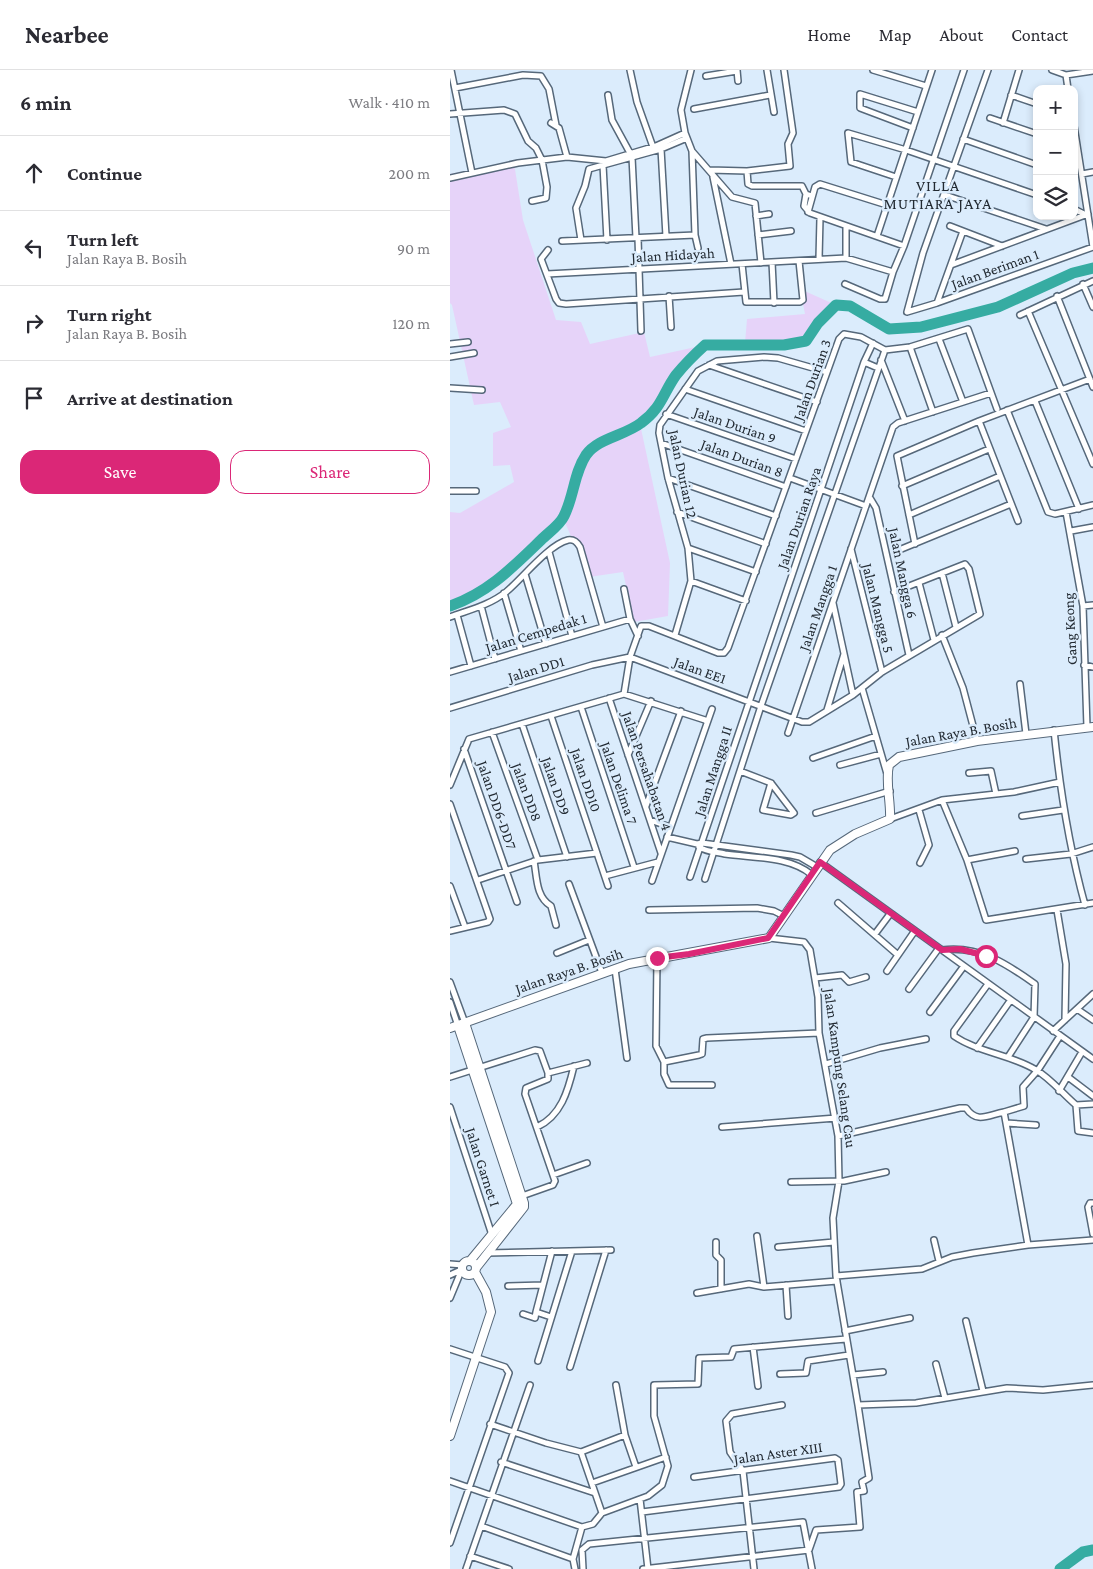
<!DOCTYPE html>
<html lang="en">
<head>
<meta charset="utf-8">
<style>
  :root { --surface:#fff; --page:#f7f7f7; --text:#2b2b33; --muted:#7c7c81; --line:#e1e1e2; --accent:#db2777 }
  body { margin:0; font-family:"Crimson Pro",serif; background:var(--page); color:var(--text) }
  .controls { position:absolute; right:15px; top:15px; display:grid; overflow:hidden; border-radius:10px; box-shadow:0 2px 8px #0003 }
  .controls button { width:45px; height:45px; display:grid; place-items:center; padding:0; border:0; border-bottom:1px solid var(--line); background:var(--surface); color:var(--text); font:25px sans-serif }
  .stop { position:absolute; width:15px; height:15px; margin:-11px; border:4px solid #db2777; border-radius:50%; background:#fff }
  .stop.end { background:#db2777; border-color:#fff; box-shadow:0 1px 5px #0008 }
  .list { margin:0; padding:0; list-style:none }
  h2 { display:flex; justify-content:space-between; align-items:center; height:65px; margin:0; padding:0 20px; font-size:21px }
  h2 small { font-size:16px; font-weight:400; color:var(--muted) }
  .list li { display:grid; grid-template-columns:32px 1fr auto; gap:15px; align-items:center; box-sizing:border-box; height:75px; padding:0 20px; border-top:1px solid var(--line) }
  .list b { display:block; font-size:19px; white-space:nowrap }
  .list p { margin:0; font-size:16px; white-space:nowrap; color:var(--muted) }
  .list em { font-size:16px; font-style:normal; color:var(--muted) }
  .actions { display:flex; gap:10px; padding:15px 20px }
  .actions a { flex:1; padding:11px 0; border:1px solid var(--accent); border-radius:15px; text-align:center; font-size:18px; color:var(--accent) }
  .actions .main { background:var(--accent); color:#fff }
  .icon { flex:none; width:28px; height:28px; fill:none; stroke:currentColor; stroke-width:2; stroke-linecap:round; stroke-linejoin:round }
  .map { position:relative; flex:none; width:643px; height:1499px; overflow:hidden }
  header { display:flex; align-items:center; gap:30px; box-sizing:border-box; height:70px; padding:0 25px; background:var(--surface); border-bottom:1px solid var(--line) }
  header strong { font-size:24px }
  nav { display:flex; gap:28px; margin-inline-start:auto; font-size:18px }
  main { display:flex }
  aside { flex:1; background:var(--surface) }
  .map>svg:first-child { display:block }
  .green { fill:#e6d3f9 }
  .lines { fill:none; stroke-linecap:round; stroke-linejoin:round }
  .river { stroke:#36aca2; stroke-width:11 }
  .street-casing { stroke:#56687a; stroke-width:8 }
  .secondary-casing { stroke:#56687a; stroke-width:10 }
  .street { stroke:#fff; stroke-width:5 }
  .secondary { stroke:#fff; stroke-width:8 }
  .route { stroke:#db2777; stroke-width:6 }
  .labels { text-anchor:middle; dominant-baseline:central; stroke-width:5; stroke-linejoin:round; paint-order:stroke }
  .street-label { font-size:15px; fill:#222a32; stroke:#dbecfc }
  .neighbourhood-label { font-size:16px; letter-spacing:1px; fill:#222a32; stroke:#dbecfc }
</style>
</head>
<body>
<header>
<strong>Nearbee</strong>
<nav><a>Home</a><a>Map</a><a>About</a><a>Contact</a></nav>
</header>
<main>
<aside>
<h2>6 min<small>Walk · 410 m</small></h2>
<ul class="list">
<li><svg class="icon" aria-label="ahead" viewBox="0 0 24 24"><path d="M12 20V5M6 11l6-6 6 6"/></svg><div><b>Continue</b></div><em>200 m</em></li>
<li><svg class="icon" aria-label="left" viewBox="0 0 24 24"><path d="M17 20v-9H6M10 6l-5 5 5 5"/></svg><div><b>Turn left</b><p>Jalan Raya B. Bosih</p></div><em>90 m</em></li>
<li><svg class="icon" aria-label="right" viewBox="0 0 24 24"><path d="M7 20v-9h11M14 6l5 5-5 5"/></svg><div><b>Turn right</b><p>Jalan Raya B. Bosih</p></div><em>120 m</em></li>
<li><svg class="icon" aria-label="arrive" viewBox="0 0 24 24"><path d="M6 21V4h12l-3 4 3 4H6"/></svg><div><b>Arrive at destination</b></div></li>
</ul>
<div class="actions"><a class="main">Save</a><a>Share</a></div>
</aside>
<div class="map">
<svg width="643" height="1499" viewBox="0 0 643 1499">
  <rect width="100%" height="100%" fill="#dbecfc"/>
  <!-- green -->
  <path class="green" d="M64,93L73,150L106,250L131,252L140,274L194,262L200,287L255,275L225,306L212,333L190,354L220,493L218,546L184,552L173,502L139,507L113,448C78,482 47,520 0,536V442L10,443L64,412L60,395L43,396V363L61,357L50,332L24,335L2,235L0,233V104Z
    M350,219L386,235L368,253L356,271L334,275L295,273L297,249L355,244Z"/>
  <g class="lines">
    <!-- river -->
    <path class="river" d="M0,536C38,523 63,497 91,470C98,463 110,455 114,446C124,426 124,403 136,385C148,368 174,366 191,353C212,338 213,323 226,305C235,294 245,284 255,275H334L356,271L368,253L386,235L400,236L439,259L471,257L548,237L623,203L643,198
      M610,1499L633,1482L643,1480"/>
    <!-- street casing -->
    <g class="street-casing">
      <path id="street" d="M1,0L22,103
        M180,0L187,32L203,77
        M241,0L231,40L235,63L242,81L282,127L305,133L311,193
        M287,0L288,11
        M317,0L324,42
        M423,0L476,16
        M538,0L473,183L457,242L487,233L643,177
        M602,0L616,5L643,1
        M616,5L618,19
        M256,6L287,1
        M5,18L73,5L91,6L99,19L106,55
        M158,25L162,50L180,83
        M561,25L587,34
        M244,39L320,25
        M0,44L54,40L65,44L78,71L86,78L92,90L97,117L96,128L82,131
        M540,48L587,64
        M101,53L109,58L117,87
        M553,53L569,0
        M624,56L643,177
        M463,58L410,38V24L468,42
        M513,69L587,95
        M211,79L216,166
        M242,81L245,165L248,178
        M182,87L186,168
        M153,95L157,170
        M259,100L297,101L340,96L338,74L343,63L334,0
        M297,101L298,114L302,116H352L356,124L359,125
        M632,104L643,102
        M263,107L281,194
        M446,107L401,92L398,63L456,80L587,125
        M0,108L68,93L117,87L156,91L206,76L235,63
        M356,124L354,136L360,143L454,176
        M495,125L596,159
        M624,139L634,144
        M358,142L365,117L370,114L437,135
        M306,146L319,144
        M500,156L552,176
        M308,165L341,161
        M427,166L482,0
        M188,168L191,261
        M131,170L126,138L135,116L139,99L211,79L237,68
        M112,171L245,165
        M98,180L91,189L106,229L109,233L116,234L294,222
        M396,188V156
        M369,189L370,148
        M322,192L324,233
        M292,194L296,232H350L353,230L349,191
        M501,195L638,144
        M97,204L396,188L443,202
        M395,214L430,229H435L443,202L454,176L514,0
        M633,214L643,237
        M219,226L221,257
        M607,226L643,317
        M487,233L513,161
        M578,241L643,394
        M570,245L643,211
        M489,269L513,332
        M0,274L18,272
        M460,277L483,342
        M435,280L460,277L518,259L547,339
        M0,287L24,283
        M431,290L455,351
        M414,292L428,298
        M259,295L367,332
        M0,318L32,320
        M235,319L356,361
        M585,331L629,439
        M557,340L598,442L605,444L643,435
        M216,344L346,389
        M529,351L568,451
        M211,373L336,417
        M218,408L326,446
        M340,408L416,436
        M452,416L539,379
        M0,421H26
        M420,428L426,438L459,585
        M227,442L316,474
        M616,442L633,536L637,657
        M459,445L550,406
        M621,461L643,457
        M465,474L447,386L529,351L640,309
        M238,478L306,502
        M401,479L432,602
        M449,480L561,434
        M99,482L122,566
        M492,503L506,557
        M75,504L96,574
        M241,511L296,531
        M469,513L484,570
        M174,519L180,549L188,566
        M54,523L71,581
        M383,533L403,625
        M31,536L45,589
        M633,536L643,535
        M7,545L21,596
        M0,547C19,540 40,535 56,522C72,509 98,475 118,470C124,469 127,472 130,477L153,557
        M225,565L241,511L238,478L218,408L209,363L210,355L248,301L267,291L314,287L328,288L377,302
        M492,565L513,618L527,671
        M634,595L643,597
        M0,602L180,549
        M570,614L576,664
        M412,618L437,704
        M174,624L255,650L257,652
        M159,628L211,783
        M131,637L184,797
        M0,638L142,595L180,587L352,652H359L403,625L432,602L530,544L519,499L515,494L444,522
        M377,640L394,584
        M101,646L158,816
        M72,654L117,787
        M604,660C610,720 619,777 635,835
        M42,662L88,790
        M338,663L443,357L448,353L541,323
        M14,679L67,832
        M178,685L201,631
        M363,688L426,666
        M390,695L431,684
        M290,701L321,713L344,743L341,745L313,740L321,713
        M519,703L541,701L546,724
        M0,715L19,669L174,624L180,587L191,556H199L268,583H274L278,578L389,269L394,264L411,267L435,280
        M492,730L564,722L610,712
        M0,734L40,849L38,852L0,861
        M196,736L231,641
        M469,740L479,775L470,793
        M366,743L440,721
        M572,746L613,740
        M440,749L492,730L517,790L536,850L643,833
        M200,750L220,757
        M217,767L247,774L252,773L341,785L350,787L367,797
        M249,777C257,782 267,782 275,784C303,788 340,786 362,805
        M576,789L621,784L643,777
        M517,790L565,781
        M84,791C87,808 86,827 101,836L106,855
        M370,792L643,989
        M155,806L208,792
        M240,807L414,292L423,273
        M255,809L311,636L435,280
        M28,810L88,790L147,783
        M202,811L262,639
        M119,814L152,903
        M0,816L15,857
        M388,833L448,885
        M199,840L307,838L324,841L334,846
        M607,840L616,894L615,950
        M425,864L440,844
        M319,868L354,872L360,880L368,927L369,963L388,1066L389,1111L383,1148L386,1206L472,1199L502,1187L523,1183L578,1175L643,1170
        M492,880C529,875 557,894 585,914L584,947L558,987
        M107,883L139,870
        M207,888L206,976L214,992
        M165,899L177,988
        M437,901L464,862
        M365,908L392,905L399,912L416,907
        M0,912L15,953
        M538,914L504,961V966C529,983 560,984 586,1000C600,1008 613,1024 626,1035L628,1061L643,1063
        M459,919L489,878
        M0,932L8,956
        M627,939L643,950
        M480,942L514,896
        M603,961L643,924
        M527,978L560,931
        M376,994L430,978L476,969
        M98,1003L137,993
        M0,1007L85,980L90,981L98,1003V1009L76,1018L75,1024L105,1111L103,1115L69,1127
        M618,1007L643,1026
        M262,1015H219L214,1004V992L249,985L252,984L253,969L257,968L369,963
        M609,1021L632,982
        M626,1035L643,1034
        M0,1037L42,1165
        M554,1042L574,1036L573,1017L588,1000L610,966
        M556,1053L586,1055
        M87,1057C111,1046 118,1021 124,996
        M272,1057L386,1048
        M388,1066L510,1038H516C527,1054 538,1045 554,1042L578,1175
        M103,1105L137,1093
        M341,1112L394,1111L436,1102
        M643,1133H640L638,1137L643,1164
        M307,1166L314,1217L387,1211
        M484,1170L489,1191
        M266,1172V1185L271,1190V1219
        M328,1177L384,1172
        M37,1183L161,1180
        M0,1194L13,1195
        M0,1205L11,1200
        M386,1206L408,1335L466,1333L557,1318L593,1320L643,1315
        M336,1215L338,1246
        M58,1216L93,1215
        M247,1223L299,1214L314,1217
        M0,1228L12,1199
        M73,1244L85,1248L86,1242
        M101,1247L86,1242L102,1181
        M516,1251L533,1321
        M395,1261L460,1248
        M303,1277L308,1316
        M0,1279L55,1297L59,1303L0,1473
        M88,1291L122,1181
        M486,1294L495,1328
        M120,1297L156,1180
        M330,1304L356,1303L358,1291L399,1285
        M403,1305L433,1302
        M166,1315L175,1365L186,1397
        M40,1354L96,1373L131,1382L152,1443
        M131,1382L175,1365
        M51,1392L145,1423
        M0,1411L132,1457
        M142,1413L216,1387
        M190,1429L198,1499
        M192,1442L389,1417L391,1414L388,1390L385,1388L244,1407
        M31,1456L123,1489
        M20,1486L59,1499
        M16,1499L80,1315
        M125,1499L123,1489L132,1457L143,1454L152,1443L198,1426L212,1415L218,1396L204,1346V1315L248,1314L249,1288L281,1287L284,1279L396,1269
        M133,1499L132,1480L139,1474L353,1452L362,1499
        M193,1499L359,1480L366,1460L410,1457L407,1422L414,1421L412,1412L419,1408L408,1335
        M304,1499L293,1401L280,1382L276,1351L282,1344L332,1335"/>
    </g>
    <!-- secondary casing -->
    <g class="secondary-casing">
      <path id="secondary" d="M15,953L74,1133V1137L26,1198
        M8,956L67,1134L20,1191
        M0,958L179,894L319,868L380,780L405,764L440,749C441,731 435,712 439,695L449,687L527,671L643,657
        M12 1198a7 7 0 1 1 14 0a7 7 0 1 1-14 0Z
        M0,1366L41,1242L36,1222L25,1202"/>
    </g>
    <!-- street -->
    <use href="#street" class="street"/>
    <!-- secondary -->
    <use href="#secondary" class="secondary"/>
  </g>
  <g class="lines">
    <!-- route -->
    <path class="route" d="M207,888L239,884L318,868L370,792L492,880L510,879L536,886"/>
  </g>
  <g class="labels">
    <!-- street labels -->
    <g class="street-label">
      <text transform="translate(223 185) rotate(-3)">Jalan Hidayah</text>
      <text transform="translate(545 199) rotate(-20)">Jalan Beriman 1</text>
      <text transform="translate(362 310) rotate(-70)">Jalan Durian 3</text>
      <text transform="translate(285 355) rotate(19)">Jalan Durian 9</text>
      <text transform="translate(292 388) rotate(20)">Jalan Durian 8</text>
      <text transform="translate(233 404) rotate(78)">Jalan Durian 12</text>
      <text transform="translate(349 448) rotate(-71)">Jalan Durian Raya</text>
      <text transform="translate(453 503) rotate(78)">Jalan Mangga 6</text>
      <text transform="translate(368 538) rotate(-71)">Jalan Mangga 1</text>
      <text transform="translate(428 538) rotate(76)">Jalan Mangga 5</text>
      <text transform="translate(620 559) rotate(-93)">Gang Keong</text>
      <text transform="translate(86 563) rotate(-17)">Jalan Cempedak 1</text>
      <text transform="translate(86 599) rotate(-17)">Jalan DD1</text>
      <text transform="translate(250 600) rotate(20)">Jalan EE1</text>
      <text transform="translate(511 662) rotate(-10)">Jalan Raya B. Bosih</text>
      <text transform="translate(197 701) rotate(71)">Jalan Persahabatan 4</text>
      <text transform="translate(263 701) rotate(-72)">Jalan Mangga II</text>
      <text transform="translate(136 710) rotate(71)">Jalan DD10</text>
      <text transform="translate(169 713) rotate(71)">Jalan Delima 7</text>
      <text transform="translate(106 716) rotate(71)">Jalan DD9</text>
      <text transform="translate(77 722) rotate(70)">Jalan DD8</text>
      <text transform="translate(47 735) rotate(71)">Jalan DD6-DD7</text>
      <text transform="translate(119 901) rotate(-19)">Jalan Raya B. Bosih</text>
      <text transform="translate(390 998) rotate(82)">Jalan Kampung Selang Cau</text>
      <text transform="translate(33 1097) rotate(72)">Jalan Garnet I</text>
      <text transform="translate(328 1383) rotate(-8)">Jalan Aster XIII</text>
    </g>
    <!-- neighbourhood labels -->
    <g class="neighbourhood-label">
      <text x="488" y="115">VILLA<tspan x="488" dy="18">MUTIARA JAYA</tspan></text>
    </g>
  </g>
</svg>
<div class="controls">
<button>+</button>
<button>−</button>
<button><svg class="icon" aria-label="layers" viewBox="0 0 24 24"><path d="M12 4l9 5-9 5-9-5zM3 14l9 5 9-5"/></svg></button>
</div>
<div class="stop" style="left:536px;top:886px"></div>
<div class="stop end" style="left:207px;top:888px"></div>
</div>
</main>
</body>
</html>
